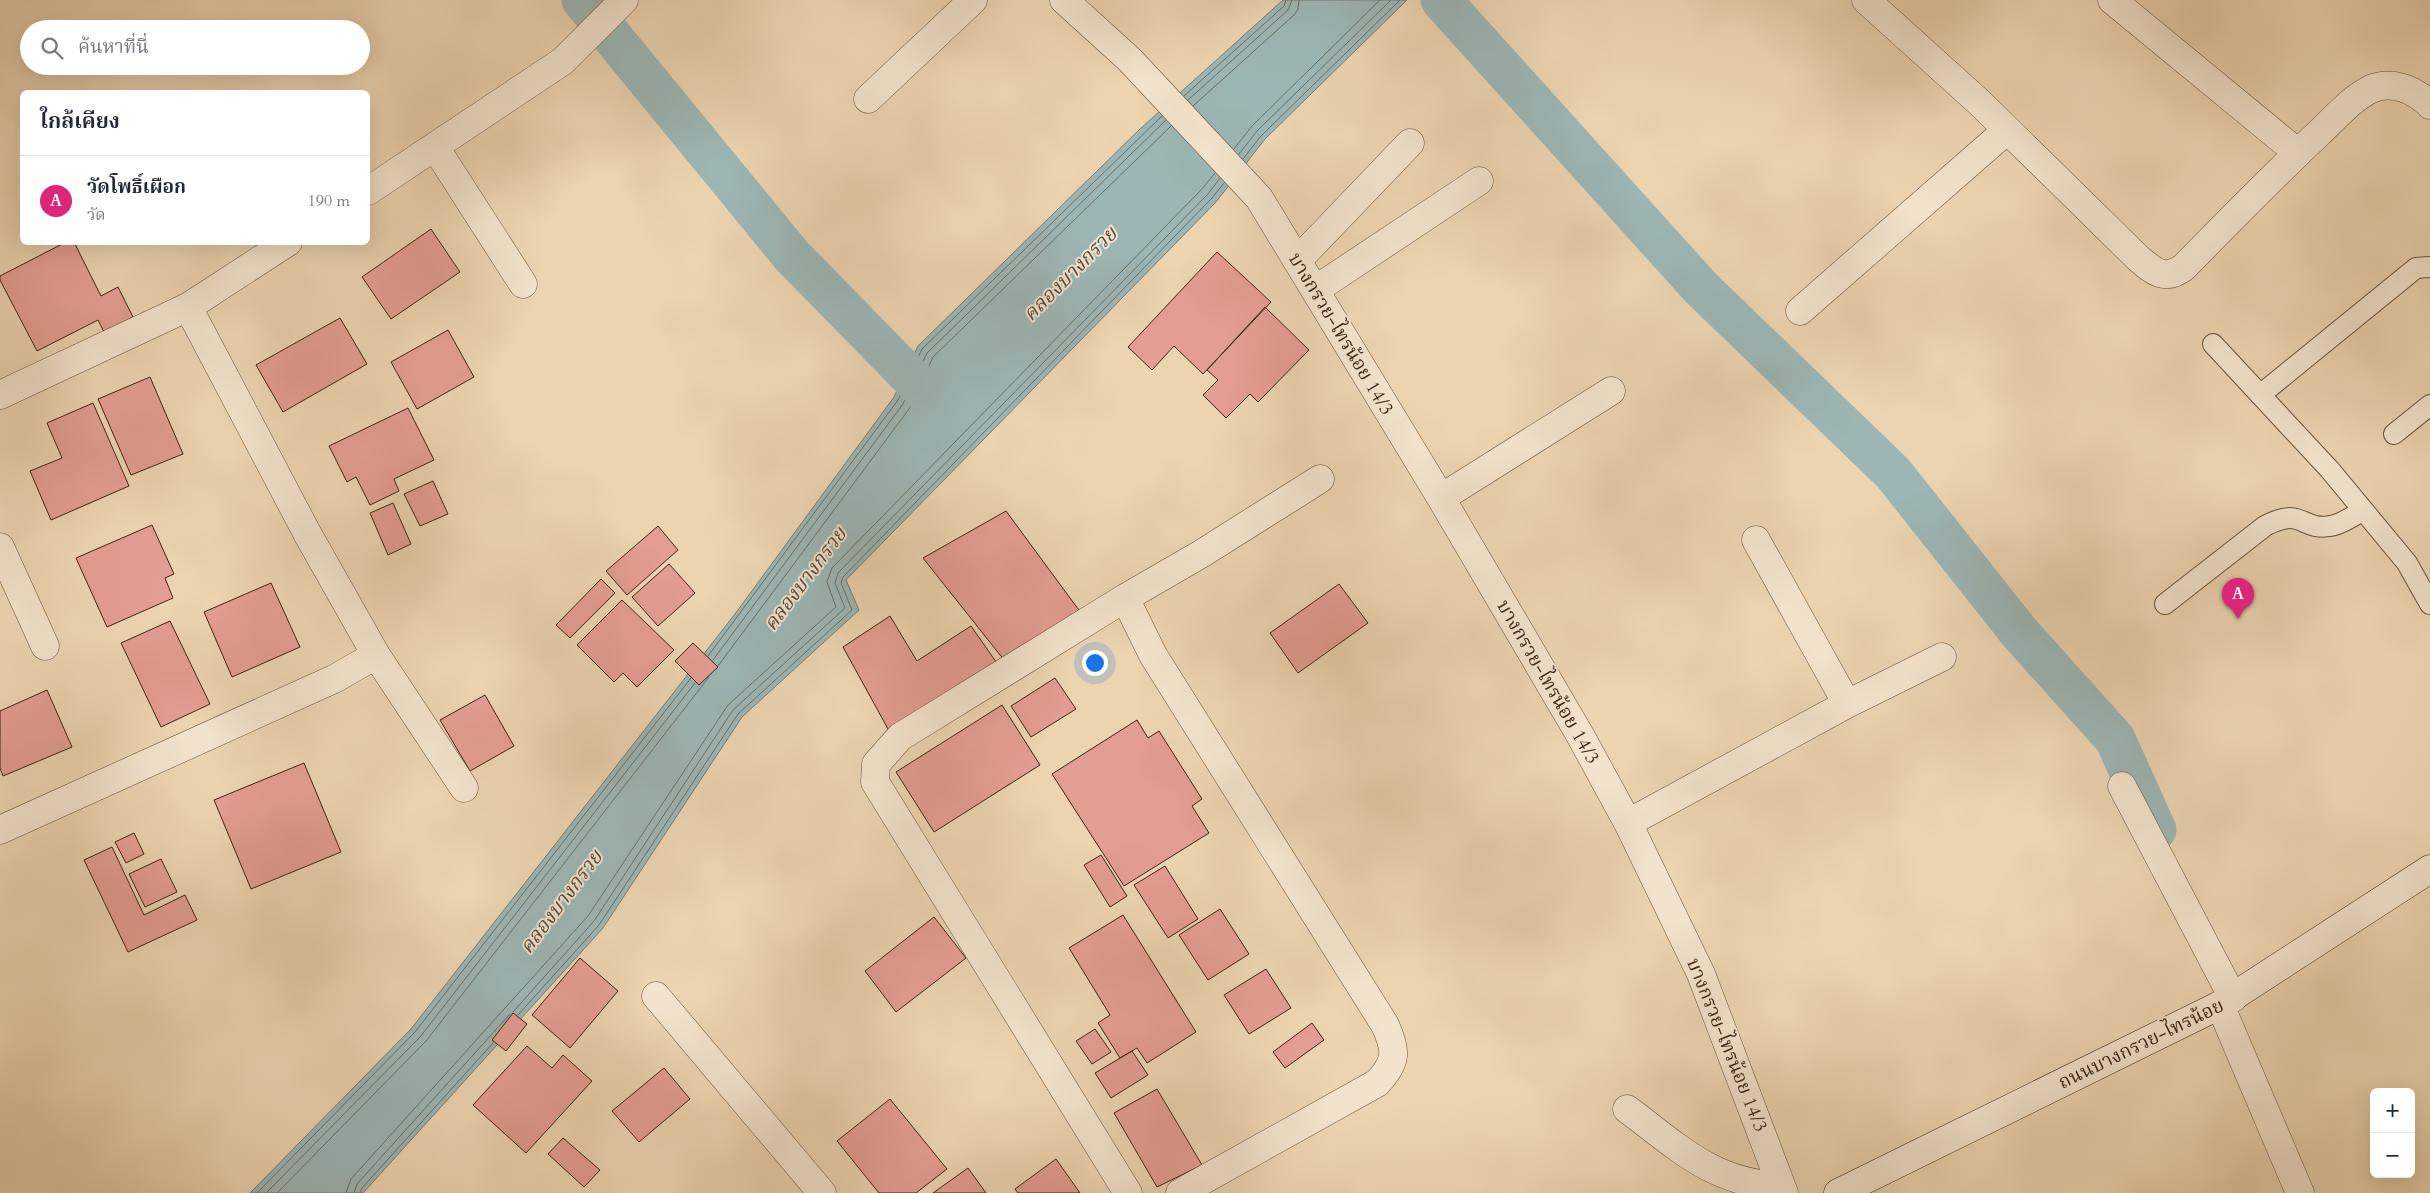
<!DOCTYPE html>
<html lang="th">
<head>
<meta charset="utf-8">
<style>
  :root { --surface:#fff; --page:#f6f6f7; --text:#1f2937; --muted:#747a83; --line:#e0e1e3; --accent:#db2777 }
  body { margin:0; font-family:Cardo,"Noto Serif Thai",serif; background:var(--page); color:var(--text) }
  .controls { position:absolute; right:15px; bottom:15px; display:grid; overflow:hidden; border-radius:8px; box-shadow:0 5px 20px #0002 }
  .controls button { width:45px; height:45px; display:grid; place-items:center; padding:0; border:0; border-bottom:1px solid var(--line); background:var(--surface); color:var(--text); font:25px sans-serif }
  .you { position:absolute; left:1094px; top:662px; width:18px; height:18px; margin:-12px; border:4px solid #fff; border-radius:50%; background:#1a73e8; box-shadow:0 0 0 8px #1a73e833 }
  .badge { display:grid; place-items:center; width:32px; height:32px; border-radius:50%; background:var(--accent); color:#fff; font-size:16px; font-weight:700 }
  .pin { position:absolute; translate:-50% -41px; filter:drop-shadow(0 1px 2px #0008) }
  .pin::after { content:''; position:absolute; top:26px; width:18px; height:15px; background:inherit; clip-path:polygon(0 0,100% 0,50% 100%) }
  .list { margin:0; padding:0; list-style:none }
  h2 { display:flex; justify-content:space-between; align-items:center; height:65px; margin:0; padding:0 20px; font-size:21px }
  h2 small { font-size:16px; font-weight:400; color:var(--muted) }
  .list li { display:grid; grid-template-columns:32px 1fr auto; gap:15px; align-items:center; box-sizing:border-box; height:90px; padding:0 20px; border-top:1px solid var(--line) }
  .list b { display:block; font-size:19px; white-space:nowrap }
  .list p { margin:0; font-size:16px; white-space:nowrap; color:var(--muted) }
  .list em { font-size:16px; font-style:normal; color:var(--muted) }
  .icon { flex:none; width:28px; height:28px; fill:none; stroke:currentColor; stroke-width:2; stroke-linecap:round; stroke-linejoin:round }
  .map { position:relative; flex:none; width:2430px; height:1193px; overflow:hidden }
  .search { position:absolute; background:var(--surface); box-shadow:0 5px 20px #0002; left:20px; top:20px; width:350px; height:55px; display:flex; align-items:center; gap:12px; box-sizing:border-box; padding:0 18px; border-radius:28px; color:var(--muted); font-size:19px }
  .panel { position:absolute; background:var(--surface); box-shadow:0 5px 20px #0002; left:20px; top:90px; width:350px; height:155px; border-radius:8px }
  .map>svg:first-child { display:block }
  .water { fill:#9cb6b5; stroke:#767c75 }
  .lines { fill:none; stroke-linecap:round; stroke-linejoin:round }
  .shore { stroke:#6c6e66; stroke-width:1 }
  .canal { stroke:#9cb6b5; stroke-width:41 }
  .building { fill:#e49d91; stroke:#3c2516 }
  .service-casing { stroke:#68513d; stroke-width:22 }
  .minor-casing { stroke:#68513d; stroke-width:29 }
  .secondary-casing { stroke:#3c2516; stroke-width:29 }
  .service { stroke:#f3e3cc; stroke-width:20 }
  .minor { stroke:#f3e3cc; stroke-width:28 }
  .secondary { stroke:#f3e3cc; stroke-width:28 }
  .labels { text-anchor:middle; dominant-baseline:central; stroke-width:4; stroke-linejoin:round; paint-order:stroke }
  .street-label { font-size:19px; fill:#3c2516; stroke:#f3e3cc }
  .water-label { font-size:20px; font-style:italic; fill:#54493e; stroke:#f3e3cc }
</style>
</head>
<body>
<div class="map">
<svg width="2430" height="1193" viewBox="0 0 2430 1193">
  <rect width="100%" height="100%" fill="#ecd4b1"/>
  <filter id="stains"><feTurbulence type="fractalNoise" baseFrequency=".004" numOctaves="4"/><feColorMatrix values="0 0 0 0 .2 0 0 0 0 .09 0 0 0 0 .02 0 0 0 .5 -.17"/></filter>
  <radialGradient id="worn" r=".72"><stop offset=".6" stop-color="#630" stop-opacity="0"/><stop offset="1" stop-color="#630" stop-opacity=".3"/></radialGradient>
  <!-- water -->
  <path class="water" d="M1283,0H1407L1265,139L1216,202L846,580L859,610L742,717L603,928L363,1193H250L411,1029L735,614L894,397L918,346L1140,129Z"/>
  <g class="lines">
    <!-- shore -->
    <path class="shore" d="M1184,96L1284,6L1286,0
      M1188,100L1288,10L1292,0
      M1193,106L1294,15L1298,9L1299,0
      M1234,149L1252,126L1380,0
      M1239,154L1257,131L1391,0
      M1243,159L1261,136L1400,0
      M708,656L898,400L922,349L1162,116
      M713,660L903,404L927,353L1166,120
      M718,666L909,409L933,357L1171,126
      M513,1012L594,921L733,710L845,608L835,583L838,573L1208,194L1220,178
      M518,1015L599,925L738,714L852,610L841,583L843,577L1212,198L1224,183
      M257,1193L415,1032L691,678
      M266,1193L420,1037L695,683
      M277,1193L426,1041L709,677
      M346,1193L351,1179L588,916L728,705L836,607L827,582L832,568L1202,189L1215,173
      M354,1193L357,1184L510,1014
      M360,1193L362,1188L493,1043"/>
    <!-- canal -->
    <path class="canal" d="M582,0L792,256L938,405
      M1441,0L1701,288L1893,473L2019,632L2115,739L2156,830"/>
  </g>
  <!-- building -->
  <path class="building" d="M431,229L460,272L391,319L362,277Z
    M66,242H74L101,296L118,287L133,317L104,332L98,320L37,351L0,280V276Z
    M1217,252L1271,302L1203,374L1174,346L1152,370L1128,347Z
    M1265,307L1309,350L1258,402L1250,394L1226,418L1203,395L1218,380L1207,370Z
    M340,318L367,364L283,412L256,365Z
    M448,330L474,377L417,409L391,362Z
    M150,377L183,454L131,475L98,399Z
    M93,403L129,486L51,520L30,471L62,458L47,423Z
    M408,408L434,460L394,479L399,491L370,505L356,477L347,482L329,446Z
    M433,481L448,514L420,526L404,494Z
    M393,503L411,544L388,555L370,513Z
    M1006,511L1084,617L1008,665L923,558Z
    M152,525L174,574L165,578L173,598L107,627L76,558Z
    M658,526L678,550L627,595L606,571Z
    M669,564L695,593L658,626L632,597Z
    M601,579L615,593L570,638L556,625Z
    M271,583L300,647L232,677L204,612Z
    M1339,584L1368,623L1298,673L1270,633Z
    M622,600L674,650L637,687L623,673L614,682L577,645Z
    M890,616L917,661L971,626L1001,669L893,738L843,647Z
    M170,621L210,704L161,727L121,643Z
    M693,643L718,667L699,685L675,661Z
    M1055,678L1076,709L1031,737L1011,706Z
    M47,690L72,747L3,776L0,768V711Z
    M485,695L514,746L470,771L440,720Z
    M1002,705L1040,765L934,832L896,772Z
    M1137,720L1148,738L1159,731L1202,799L1192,806L1209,833L1124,886L1052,774Z
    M304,763L341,852L251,889L214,800Z
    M134,833L144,854L126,863L115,842Z
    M112,847L144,915L185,895L197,920L128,952L84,860Z
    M1101,855L1127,896L1110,907L1084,865Z
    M161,859L177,892L145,907L129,874Z
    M1165,866L1198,919L1168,938L1134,885Z
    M1220,909L1249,954L1208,980L1179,935Z
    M1123,915L1196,1032L1147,1063L1137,1048L1120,1058L1098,1023L1110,1015L1069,948Z
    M934,917L966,958L896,1012L865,971Z
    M580,958L618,991L570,1048L532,1015Z
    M1266,969L1291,1008L1249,1034L1224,995Z
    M513,1013L527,1024L506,1051L492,1040Z
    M1312,1023L1324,1040L1285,1068L1273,1052Z
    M1095,1029L1111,1052L1092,1064L1076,1041Z
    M527,1046L552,1068L563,1055L592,1081L526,1153L473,1105Z
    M1132,1051L1148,1075L1111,1098L1095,1073Z
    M664,1068L690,1099L639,1142L612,1111Z
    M1157,1089L1202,1165L1157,1187L1114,1113Z
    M890,1099L947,1169L916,1193H879L837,1141Z
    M563,1138L600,1170L584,1187L548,1154Z
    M1056,1159L1080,1193H1018L1015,1189Z
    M968,1168L986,1193H933Z"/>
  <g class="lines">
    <!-- service casing -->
    <g class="service-casing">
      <path id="service" d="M2213,344L2330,470L2407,563L2430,604
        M2260,395L2416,268L2430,267
        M2394,434L2430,405
        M2165,604L2265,526C2302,506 2301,531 2330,526C2341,525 2352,516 2363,511"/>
    </g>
    <!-- minor casing -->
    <g class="minor-casing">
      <path id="minor" d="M1064,0L1130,60L1259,198L1441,498L1580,735L1628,823L1701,974L1784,1193
        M1866,0L1980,103L2138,258C2153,271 2165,282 2184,267C2228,222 2273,176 2319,133C2335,118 2351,99 2371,89C2393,80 2415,90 2430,105
        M2112,0L2298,153
        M868,99L973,0
        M435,147L523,284
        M368,191L563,61L624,0
        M1297,261L1410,143
        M1315,290L1479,181
        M1800,311L2007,130
        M0,395L188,307L288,242
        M1441,498L1611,391
        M1756,540L1847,704
        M0,547L45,646
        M1125,598L900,737L876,764L875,782L1128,1193
        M376,655L464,788
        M2122,786L2233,998
        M1628,823L1847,704L1942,657
        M0,830L334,679L376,655L307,533L188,307
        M656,996L822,1193
        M2220,1005L2300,1193
        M1627,1109C1678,1147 1714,1184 1781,1186
        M1180,1193L1377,1083C1397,1062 1397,1051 1385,1025L1153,655L1125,598L1201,554L1320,479"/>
    </g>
    <!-- secondary casing -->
    <g class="secondary-casing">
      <path id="secondary" d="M1838,1193L2220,1005L2430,869"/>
    </g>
    <!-- service -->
    <use href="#service" class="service"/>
    <!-- minor -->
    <use href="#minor" class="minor"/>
    <!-- secondary -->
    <use href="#secondary" class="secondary"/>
  </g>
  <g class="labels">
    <!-- street labels -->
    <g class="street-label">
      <text transform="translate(1341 334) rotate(59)">บางกรวย-ไทรน้อย 14/3</text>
      <text transform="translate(1548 682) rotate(60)">บางกรวย-ไทรน้อย 14/3</text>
      <text transform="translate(2141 1044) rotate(-26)">ถนนบางกรวย-ไทรน้อย</text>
      <text transform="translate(1727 1045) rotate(68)">บางกรวย-ไทรน้อย 14/3</text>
    </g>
    <!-- water labels -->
    <g class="water-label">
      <text transform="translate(1070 274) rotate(-45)">คลองบางกรวย</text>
      <text transform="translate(805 579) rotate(-53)">คลองบางกรวย</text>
      <text transform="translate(561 902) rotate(-53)">คลองบางกรวย</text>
    </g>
  </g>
  <rect width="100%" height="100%" filter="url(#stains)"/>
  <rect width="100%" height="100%" fill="url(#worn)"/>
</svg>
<div class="controls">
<button>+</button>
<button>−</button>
</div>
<div class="you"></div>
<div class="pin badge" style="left:2238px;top:619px">A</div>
<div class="search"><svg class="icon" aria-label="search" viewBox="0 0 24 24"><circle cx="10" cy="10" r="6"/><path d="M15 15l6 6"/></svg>ค้นหาที่นี่</div>
<section class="panel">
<h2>ใกล้เคียง<small></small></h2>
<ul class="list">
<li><span class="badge">A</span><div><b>วัดโพธิ์เผือก</b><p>วัด</p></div><em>190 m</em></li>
</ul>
</section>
</div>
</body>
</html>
